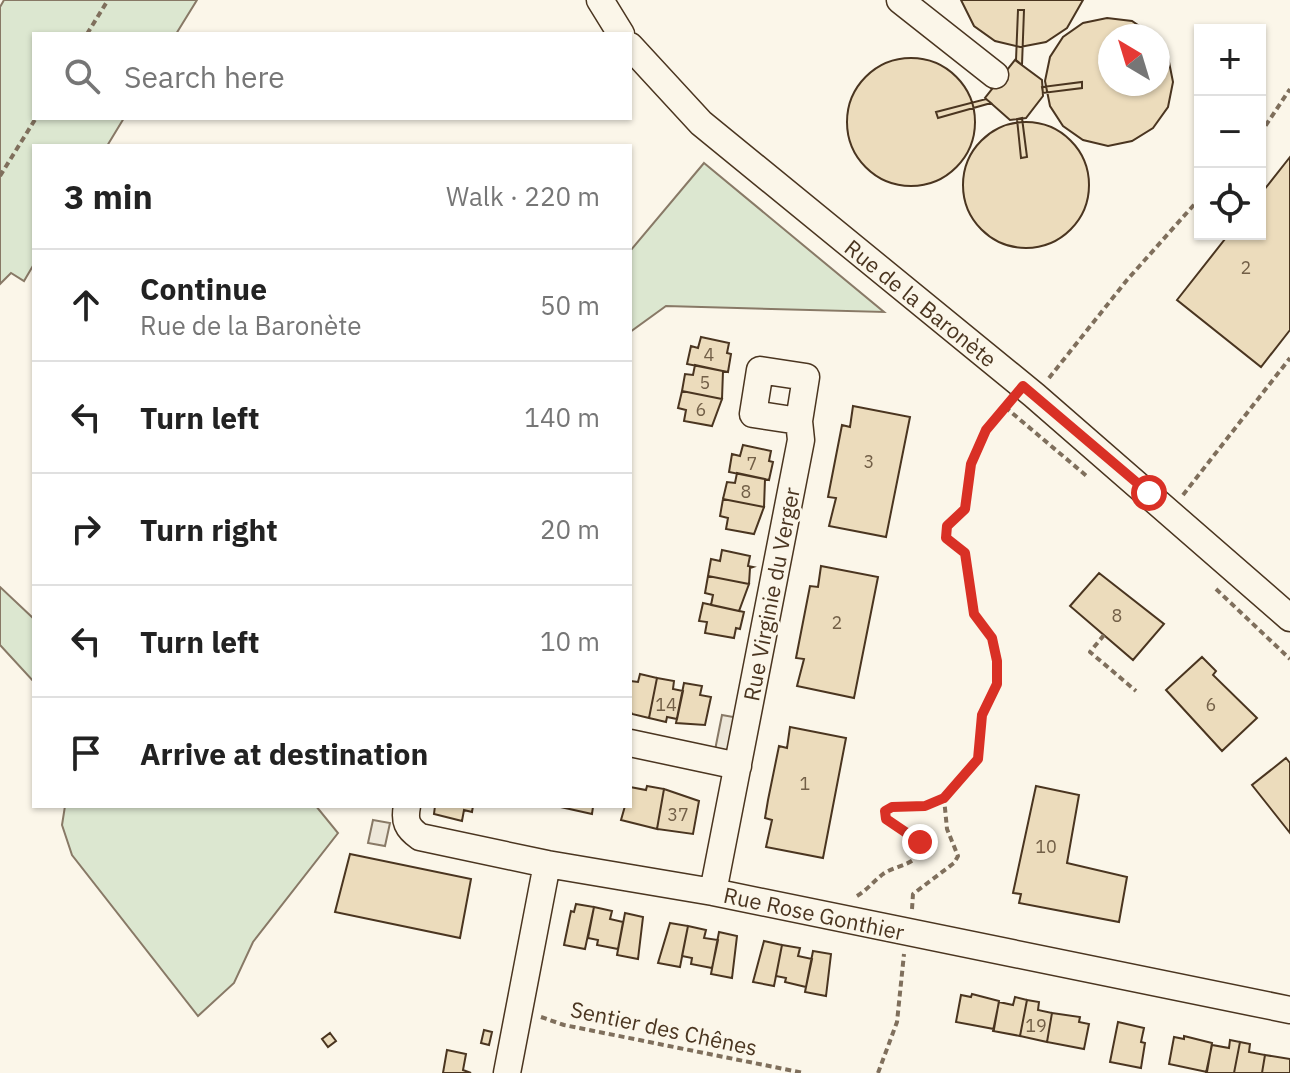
<!DOCTYPE html>
<html lang="en">
<head>
<meta charset="utf-8">
<style>
  :root { --surface:#fff; --page:#f2f2f2; --text:#222; --muted:#767676; --line:#e0e0e0 }
  body { margin:0; font-family:"IBM Plex Sans",sans-serif; background:var(--page); color:var(--text) }
  .controls { position:absolute; right:24px; top:24px; display:grid; overflow:hidden; border-radius:0px; box-shadow:0 2px 6px #0004 }
  .controls button { width:72px; height:72px; display:grid; place-items:center; padding:0; border:0; border-bottom:2px solid var(--line); background:var(--surface); color:var(--text); font:40px sans-serif }
  .compass { position:absolute; left:1098px; top:24px; width:72px; height:72px; border-radius:50%; background:var(--surface); box-shadow:0 2px 6px #0004; rotate:322deg }
  .stop { position:absolute; width:24px; height:24px; margin:-18px; border:6px solid #d93025; border-radius:50%; background:#fff }
  .stop.end { background:#d93025; border-color:#fff; box-shadow:0 2px 8px #0008 }
  .list { margin:0; padding:0; list-style:none }
  h2 { display:flex; justify-content:space-between; align-items:center; height:104px; margin:0; padding:0 32px; font-size:34px }
  h2 small { font-size:26px; font-weight:400; color:var(--muted) }
  .list li { display:grid; grid-template-columns:52px 1fr auto; gap:24px; align-items:center; box-sizing:border-box; height:112px; padding:0 32px; border-top:2px solid var(--line) }
  .list b { display:block; font-size:30px; white-space:nowrap }
  .list p { margin:0; font-size:26px; white-space:nowrap; color:var(--muted) }
  .list em { font-size:26px; font-style:normal; color:var(--muted) }
  .icon { flex:none; width:44px; height:44px; fill:none; stroke:currentColor; stroke-width:2; stroke-linecap:round; stroke-linejoin:round }
  .map { position:relative; flex:none; width:1290px; height:1073px; overflow:hidden }
  .search { position:absolute; background:var(--surface); box-shadow:0 2px 6px #0004; left:32px; top:32px; width:600px; height:88px; display:flex; align-items:center; gap:20px; box-sizing:border-box; padding:0 28px; border-radius:0px; color:var(--muted); font-size:30px }
  .panel { position:absolute; background:var(--surface); box-shadow:0 2px 6px #0004; left:32px; top:144px; width:600px; height:664px; border-radius:0px }
  .map>svg:first-child { display:block }
  .green { fill:#dce7d0; stroke:#887966; stroke-width:2 }
  .parking { fill:#ede7d9; stroke:#887966; stroke-width:2 }
  .building { fill:#ecdcbc; stroke:#4a3520; stroke-width:2 }
  .lines { fill:none; stroke-linecap:round; stroke-linejoin:round }
  .minor-casing { stroke:#4a3520; stroke-width:29 }
  .path { stroke:#7f6f5c; stroke-width:4; stroke-dasharray:6 4; stroke-linecap:butt }
  .minor { stroke:#fbf6e9; stroke-width:26 }
  .route { stroke:#d93025; stroke-width:10 }
  .labels { text-anchor:middle; dominant-baseline:central; stroke-width:6; stroke-linejoin:round; paint-order:stroke }
  .number-label { font-size:18px; fill:#725f47 }
  .street-label { font-size:22px; fill:#4a3520; stroke:#fbf6e9 }
</style>
</head>
<body>
<div class="map">
<svg width="1290" height="1073" viewBox="0 0 1290 1073">
  <rect width="100%" height="100%" fill="#fbf6e9"/>
  <!-- green -->
  <path class="green" d="M4,0H197L176,34H34V118H124L107,146H34V264L24,281L11,273L0,284V7Z
    M704,163L884,312L666,306L630,332V251Z
    M0,587L34,619V682L0,645Z
    M65,806H316L338,833L253,942L234,983L198,1016L72,855L62,825Z"/>
  <!-- parking -->
  <path class="parking" d="M722,715L739,718L732,753L715,750Z
    M373,820L390,823L385,846L368,843Z"/>
  <!-- building -->
  <path class="building" d="M961,0H1083L1067,28L1046,42L1020,47L995,41L974,26Z
    M1018,10H1024L1022,65L1016,60Z
    M1107,18L1132,21L1154,36H1110V84H1158V42L1168,57L1173,82L1168,107L1153,128L1132,141L1108,146L1083,140L1063,126L1050,106L1045,81L1050,57L1063,37L1083,23Z
    M847 122a64 64 0 1 1 128 0a64 64 0 1 1-128 0Z
    M1015,60L1042,80L1043,96L1026,118L1010,120L985,98Z
    M1082,82V88L1043,93L1042,87Z
    M986,99L991,103L938,118L936,112Z
    M1022,118L1027,157L1021,158L1017,119Z
    M963 185a63 63 0 1 1 126 0a63 63 0 1 1-126 0Z
    M1290,157V330L1261,367L1177,300L1229,234H1260V195Z
    M701,337L729,343L727,353L731,354L728,372L687,364L691,346L698,348Z
    M695,365L723,371L722,399L682,391L685,374L693,375Z
    M682,391L722,399L712,426L684,421L686,410L678,408Z
    M853,406L910,417L886,537L829,526L836,498L828,497L842,425L850,427Z
    M743,445L771,451L769,461L773,462L769,480L729,472L732,454L740,456Z
    M737,473L765,479L764,507L723,499L727,482L735,483Z
    M723,499L764,507L754,534L726,529L728,518L720,516Z
    M722,550L750,556L748,566L753,567L750,568L749,584L708,576L711,559L720,561Z
    M821,566L878,577L854,698L797,686L804,659L796,658L810,586L818,587Z
    M1099,573L1164,624L1133,660L1070,606Z
    M708,576L749,584L739,611L711,605L713,595L705,593Z
    M703,603L744,612L740,629L736,628L734,638L705,633L707,622L699,621Z
    M1202,657L1216,671L1213,675L1257,718L1222,751L1166,690Z
    M640,674L657,678L649,718L632,714L630,710V681L638,682Z
    M657,678L674,681L673,689L683,691L677,719L667,717L666,722L649,718Z
    M684,683L702,686L700,695L711,697L705,725L676,723Z
    M790,727L846,738L823,858L766,847L772,820L765,818L768,800L779,746L787,748Z
    M1286,758L1290,763V833L1252,785Z
    M647,786L664,789L657,829L621,820L625,806H630V787L646,790Z
    M1036,786L1079,795L1067,863L1127,877L1119,922L1019,903L1021,894L1013,893Z
    M664,789L699,801L693,834L657,829Z
    M435,806H473L472,812L464,810L462,821L434,814Z
    M556,806H593V807L592,814Z
    M350,854L471,879L460,938L335,912Z
    M576,904L594,907L585,949L564,945L571,911L574,912Z
    M594,907L612,911L610,919L623,922L618,949L597,945L598,940L588,938Z
    M625,913L643,917L638,959L617,955Z
    M670,923L688,926L680,967L658,963Z
    M688,926L706,930L704,938L718,940L712,968L691,964L692,958L682,956Z
    M719,932L737,936L732,978L711,974Z
    M764,941L782,945L774,986L753,982Z
    M782,945L800,948L798,956L812,959L806,987L785,982L786,978L776,976Z
    M813,951L831,954L826,996L805,992Z
    M972,994L999,1001L994,1029L956,1022L961,995L971,997Z
    M1015,997L1027,1000L1020,1036L993,1031L999,1002L1013,1005Z
    M1027,1000L1039,1002L1038,1010L1052,1013L1047,1042L1020,1036Z
    M1052,1013L1080,1017L1079,1022L1089,1024L1084,1049L1047,1042Z
    M1118,1022L1144,1028L1141,1042L1145,1043L1141,1068L1110,1062Z
    M484,1030L492,1032L489,1045L481,1043Z
    M330,1033L336,1041L328,1047L322,1039Z
    M1184,1036L1212,1043L1207,1072L1169,1064L1174,1037L1184,1039Z
    M1230,1040L1240,1042L1234,1073H1206L1212,1045L1229,1048Z
    M1240,1042L1250,1044L1249,1052L1265,1055L1262,1073H1234Z
    M447,1050L466,1054L463,1070L471,1073H443Z
    M1265,1055L1290,1059V1073H1262Z"/>
  <g class="lines">
    <!-- minor casing -->
    <g class="minor-casing">
      <path id="minor" d="M600,0L621,34
        M900,0L995,75
        M630,46L701,123L1034,395L1290,618
        M630,743L738,766
        M407,806C404,821 407,828 420,837L547,864
        M713,892L801,440L799,421L806,377L760,370L753,414L799,421
        M507,1073L547,864L713,892L1290,1010"/>
    </g>
    <!-- path -->
    <path class="path" d="M87,34L108,0
      M1260,134L1290,89
      M0,176L36,118
      M1049,378L1127,280L1200,198
      M1005,407L1089,478
      M1183,495L1290,358
      M1216,589L1290,659
      M1104,635L1090,652L1136,691
      M857,896C867,890 874,881 883,874C897,864 924,865 920,842L886,819L885,811L892,807L925,806L944,798
      M912,909L913,894L954,863L958,856L947,829L944,798L978,759L982,715L997,684V661L992,638L974,614L965,553L946,538L947,526L965,509L971,464L986,430L1009,403
      M541,1017L564,1025L804,1073
      M878,1073L897,1022L904,954"/>
    <!-- minor -->
    <use href="#minor" class="minor"/>
  </g>
  <g class="lines">
    <!-- route -->
    <path class="route" d="M920,842L886,819L885,811L892,807L925,806L944,798L978,759L982,715L997,684V661L992,638L974,614L965,553L946,538L947,526L965,509L971,464L986,430L1023,386L1149,493"/>
  </g>
  <g class="labels">
    <!-- number labels -->
    <g class="number-label">
      <text x="1246" y="267">2</text>
      <text x="709" y="354">4</text>
      <text x="705" y="382">5</text>
      <text x="701" y="409">6</text>
      <text x="869" y="461">3</text>
      <text x="752" y="463">7</text>
      <text x="746" y="491">8</text>
      <text x="1117" y="615">8</text>
      <text x="837" y="622">2</text>
      <text x="666" y="704">14</text>
      <text x="1211" y="704">6</text>
      <text x="805" y="783">1</text>
      <text x="678" y="814">37</text>
      <text x="1046" y="846">10</text>
      <text x="1036" y="1025">19</text>
    </g>
    <!-- street labels -->
    <g class="street-label">
      <text transform="translate(921 303) rotate(39)">Rue de la Baronète</text>
      <text transform="translate(771 594) rotate(-79)">Rue Virginie du Verger</text>
      <text transform="translate(814 913) rotate(12)">Rue Rose Gonthier</text>
      <text transform="translate(664 1028) rotate(12)">Sentier des Chênes</text>
    </g>
  </g>
</svg>
<div class="controls">
<button>+</button>
<button>−</button>
<button><svg class="icon" aria-label="locate" viewBox="0 0 24 24"><circle cx="12" cy="12" r="6"/><path d="M12 2v4M12 18v4M2 12h4M18 12h4"/></svg></button>
</div>
<svg class="compass" viewBox="-18 -18 36 36"><path d="M0-13l5 13h-10z" fill="#e53935"/><path d="M0 13l5-13h-10z" fill="#767676"/></svg>
<div class="stop" style="left:1149px;top:493px"></div>
<div class="stop end" style="left:920px;top:842px"></div>
<div class="search"><svg class="icon" aria-label="search" viewBox="0 0 24 24"><circle cx="10" cy="10" r="6"/><path d="M15 15l6 6"/></svg>Search here</div>
<section class="panel">
<h2>3 min<small>Walk · 220 m</small></h2>
<ul class="list">
<li><svg class="icon" aria-label="ahead" viewBox="0 0 24 24"><path d="M12 20V5M6 11l6-6 6 6"/></svg><div><b>Continue</b><p>Rue de la Baronète</p></div><em>50 m</em></li>
<li><svg class="icon" aria-label="left" viewBox="0 0 24 24"><path d="M17 20v-9H6M10 6l-5 5 5 5"/></svg><div><b>Turn left</b></div><em>140 m</em></li>
<li><svg class="icon" aria-label="right" viewBox="0 0 24 24"><path d="M7 20v-9h11M14 6l5 5-5 5"/></svg><div><b>Turn right</b></div><em>20 m</em></li>
<li><svg class="icon" aria-label="left" viewBox="0 0 24 24"><path d="M17 20v-9H6M10 6l-5 5 5 5"/></svg><div><b>Turn left</b></div><em>10 m</em></li>
<li><svg class="icon" aria-label="arrive" viewBox="0 0 24 24"><path d="M6 21V4h12l-3 4 3 4H6"/></svg><div><b>Arrive at destination</b></div></li>
</ul>
</section>
</div>
</body>
</html>
